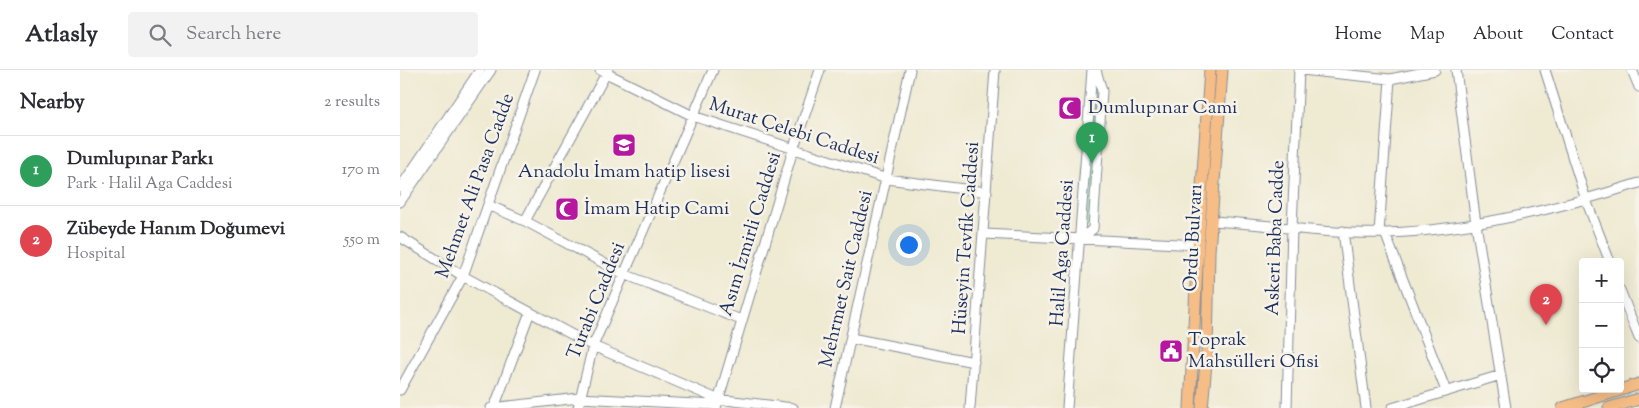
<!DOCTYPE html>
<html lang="en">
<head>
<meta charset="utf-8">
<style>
  :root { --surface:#fff; --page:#f2f2f3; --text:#2b2b33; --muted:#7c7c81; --line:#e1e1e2; --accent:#b5179e }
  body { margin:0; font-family:"Sorts Mill Goudy",serif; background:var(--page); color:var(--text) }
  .controls { position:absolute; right:15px; bottom:15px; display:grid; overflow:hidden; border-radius:5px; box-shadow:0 5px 20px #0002 }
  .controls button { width:45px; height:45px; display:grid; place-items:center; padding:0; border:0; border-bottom:1px solid var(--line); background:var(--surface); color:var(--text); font:25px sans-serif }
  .you { position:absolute; left:508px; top:174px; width:18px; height:18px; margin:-12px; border:4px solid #fff; border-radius:50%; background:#1a73e8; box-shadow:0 0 0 8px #1a73e833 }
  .badge { display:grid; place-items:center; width:32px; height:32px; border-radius:50%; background:var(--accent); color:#fff; font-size:16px; font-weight:700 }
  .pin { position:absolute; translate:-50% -41px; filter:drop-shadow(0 1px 2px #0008) }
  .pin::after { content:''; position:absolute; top:26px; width:18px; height:15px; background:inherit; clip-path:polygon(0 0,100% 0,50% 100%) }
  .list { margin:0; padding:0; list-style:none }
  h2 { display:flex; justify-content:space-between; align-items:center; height:65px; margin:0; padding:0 20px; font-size:21px }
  h2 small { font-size:16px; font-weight:400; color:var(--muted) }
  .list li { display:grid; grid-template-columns:32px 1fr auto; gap:15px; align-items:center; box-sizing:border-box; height:70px; padding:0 20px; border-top:1px solid var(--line) }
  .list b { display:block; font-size:19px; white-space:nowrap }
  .list p { margin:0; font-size:16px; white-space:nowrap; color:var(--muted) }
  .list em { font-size:16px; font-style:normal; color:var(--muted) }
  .icon { flex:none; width:28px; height:28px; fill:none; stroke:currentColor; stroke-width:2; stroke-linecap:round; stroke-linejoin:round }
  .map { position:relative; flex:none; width:1239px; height:338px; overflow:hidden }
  header { display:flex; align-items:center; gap:30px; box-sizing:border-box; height:70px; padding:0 25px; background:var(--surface); border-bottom:1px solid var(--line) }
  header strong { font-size:24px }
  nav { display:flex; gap:28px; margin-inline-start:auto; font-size:18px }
  .search { width:350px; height:45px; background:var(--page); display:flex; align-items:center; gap:12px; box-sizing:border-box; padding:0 18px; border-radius:5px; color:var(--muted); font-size:19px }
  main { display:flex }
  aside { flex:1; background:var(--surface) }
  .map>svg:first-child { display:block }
  .green { fill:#85d696; stroke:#50827a }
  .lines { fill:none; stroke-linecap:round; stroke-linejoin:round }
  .minor-casing { stroke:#858c98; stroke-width:11 }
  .major-casing { stroke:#858c98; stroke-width:13 }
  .minor { stroke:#fff; stroke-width:9 }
  .major { stroke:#f6be86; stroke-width:11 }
  .labels { text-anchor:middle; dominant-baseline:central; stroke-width:5; stroke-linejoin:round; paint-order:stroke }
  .poi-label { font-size:19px; fill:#1b2f5e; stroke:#f7f3e8; text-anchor:start }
  .street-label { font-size:19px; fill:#1b2f5e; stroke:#f7f3e8 }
</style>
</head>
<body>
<header>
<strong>Atlasly</strong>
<div class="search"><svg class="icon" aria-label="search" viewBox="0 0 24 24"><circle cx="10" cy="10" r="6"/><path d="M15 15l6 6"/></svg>Search here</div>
<nav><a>Home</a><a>Map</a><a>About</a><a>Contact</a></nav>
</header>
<main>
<aside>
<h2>Nearby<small>2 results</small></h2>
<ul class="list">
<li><span class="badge" style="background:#2e9e5b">1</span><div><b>Dumlupınar Parkı</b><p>Park · Halil Aga Caddesi</p></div><em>170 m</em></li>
<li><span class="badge" style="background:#e0444e">2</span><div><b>Zübeyde Hanım Doğumevi</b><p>Hospital</p></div><em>550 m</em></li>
</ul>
</aside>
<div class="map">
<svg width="1239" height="338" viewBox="0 0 1239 338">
  <rect width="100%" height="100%" fill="#f7f3e8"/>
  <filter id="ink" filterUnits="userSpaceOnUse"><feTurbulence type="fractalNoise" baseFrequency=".02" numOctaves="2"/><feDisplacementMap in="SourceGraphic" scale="10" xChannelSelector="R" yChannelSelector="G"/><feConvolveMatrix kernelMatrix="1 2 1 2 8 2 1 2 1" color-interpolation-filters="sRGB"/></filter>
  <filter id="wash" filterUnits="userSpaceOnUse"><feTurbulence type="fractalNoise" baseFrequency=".0096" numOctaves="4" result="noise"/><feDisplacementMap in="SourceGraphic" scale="20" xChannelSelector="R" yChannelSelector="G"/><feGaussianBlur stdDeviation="1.12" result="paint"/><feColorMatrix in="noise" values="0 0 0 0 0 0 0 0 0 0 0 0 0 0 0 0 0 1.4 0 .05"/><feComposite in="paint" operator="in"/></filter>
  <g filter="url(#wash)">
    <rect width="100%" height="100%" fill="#efead2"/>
    <!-- green -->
    <path class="green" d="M691,27L702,30L693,157L681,156Z"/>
  </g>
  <g filter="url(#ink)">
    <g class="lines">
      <!-- minor casing -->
      <g class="minor-casing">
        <path id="minor" d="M200,0L293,46L487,109L587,122
          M901,0L990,9L1035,0
          M1056,0L1076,154L1106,338
          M1145,0L1186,130L1210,192
          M1232,0L1239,17
          M0,118L80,0
          M0,132L91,0
          M88,135L125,151L224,204L341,250
          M125,151L208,0
          M811,151C868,154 930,165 986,163C1072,160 1158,139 1239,113
          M943,161L966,338
          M979,163L990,9
          M985,163L1046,321
          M584,164L798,175
          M0,167L63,206L193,276L317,329L393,338
          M680,169L693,159L702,21L696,0
          M1220,220L1239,268
          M451,268L574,292
          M0,320L63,206L135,0
          M91,338L179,328L316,335
          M94,338L130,242
          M178,338L193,276L313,0
          M316,338L393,80L420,0
          M435,338L510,0
          M570,338L595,0
          M667,338L692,0
          M887,338L892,157L899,0
          M992,338L1101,305"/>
      </g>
      <!-- major casing -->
      <g class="major-casing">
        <path id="major" d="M790,338L798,175L810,0
          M802,338L807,282L809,182L822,0
          M1163,338L1239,314
          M1209,338L1239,329"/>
      </g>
      <!-- minor -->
      <use href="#minor" class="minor"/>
      <!-- major -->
      <use href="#major" class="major"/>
    </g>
  </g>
  <!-- icons -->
  <defs>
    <g id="mosque-square" transform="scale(1.25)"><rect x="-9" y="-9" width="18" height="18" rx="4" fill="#b5179e" stroke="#f7f3e8"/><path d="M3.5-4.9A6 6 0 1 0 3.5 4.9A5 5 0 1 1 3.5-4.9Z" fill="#fff"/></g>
    <g id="school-square" transform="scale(1.25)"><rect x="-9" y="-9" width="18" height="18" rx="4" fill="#b5179e" stroke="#f7f3e8"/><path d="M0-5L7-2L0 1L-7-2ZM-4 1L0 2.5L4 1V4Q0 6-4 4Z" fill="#fff"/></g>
    <g id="civic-square" transform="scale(1.25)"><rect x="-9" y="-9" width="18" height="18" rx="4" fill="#b5179e" stroke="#f7f3e8"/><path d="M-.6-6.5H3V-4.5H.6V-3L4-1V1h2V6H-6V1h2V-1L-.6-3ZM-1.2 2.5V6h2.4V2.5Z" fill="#fff"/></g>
  </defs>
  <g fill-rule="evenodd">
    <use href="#mosque-square" x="670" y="38"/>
    <use href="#school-square" x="224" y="75"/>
    <use href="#mosque-square" x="167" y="139"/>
    <use href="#civic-square" x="771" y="281"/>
  </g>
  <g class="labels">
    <!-- poi labels -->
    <g class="poi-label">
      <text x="688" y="38">Dumlupınar Cami</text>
      <text x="224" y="102" text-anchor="middle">Anadolu İmam hatip lisesi</text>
      <text x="184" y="139">İmam Hatip Cami</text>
      <text x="788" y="270">Toprak<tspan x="788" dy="22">Mahsülleri Ofisi</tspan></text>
    </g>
    <!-- street labels -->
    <g class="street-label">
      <text transform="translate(394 62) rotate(18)">Murat Çelebi Caddesi</text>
      <text transform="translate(76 116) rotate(-70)">Mehmet Ali Pasa Cadde</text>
      <text transform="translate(351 164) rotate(-73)">Asım İzmirli Caddesi</text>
      <text transform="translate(567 168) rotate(-86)">Hüseyin Tevfik Caddesi</text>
      <text transform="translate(794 168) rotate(-87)">Ordu Bulvarı</text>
      <text transform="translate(876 168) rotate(-88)">Askeri Baba Cadde</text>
      <text transform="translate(663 183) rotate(-86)">Halil Aga Caddesi</text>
      <text transform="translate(447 209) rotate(-77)">Mehrmet Sait Caddesi</text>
      <text transform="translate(197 231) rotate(-68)">Turabi Caddesi</text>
    </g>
  </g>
</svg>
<div class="controls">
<button>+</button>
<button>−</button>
<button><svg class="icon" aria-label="locate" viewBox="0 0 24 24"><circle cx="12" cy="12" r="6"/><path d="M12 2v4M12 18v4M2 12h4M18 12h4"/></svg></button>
</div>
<div class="you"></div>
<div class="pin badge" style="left:692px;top:93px;background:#2e9e5b">1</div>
<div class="pin badge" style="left:1146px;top:255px;background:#e0444e">2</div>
</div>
</main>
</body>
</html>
